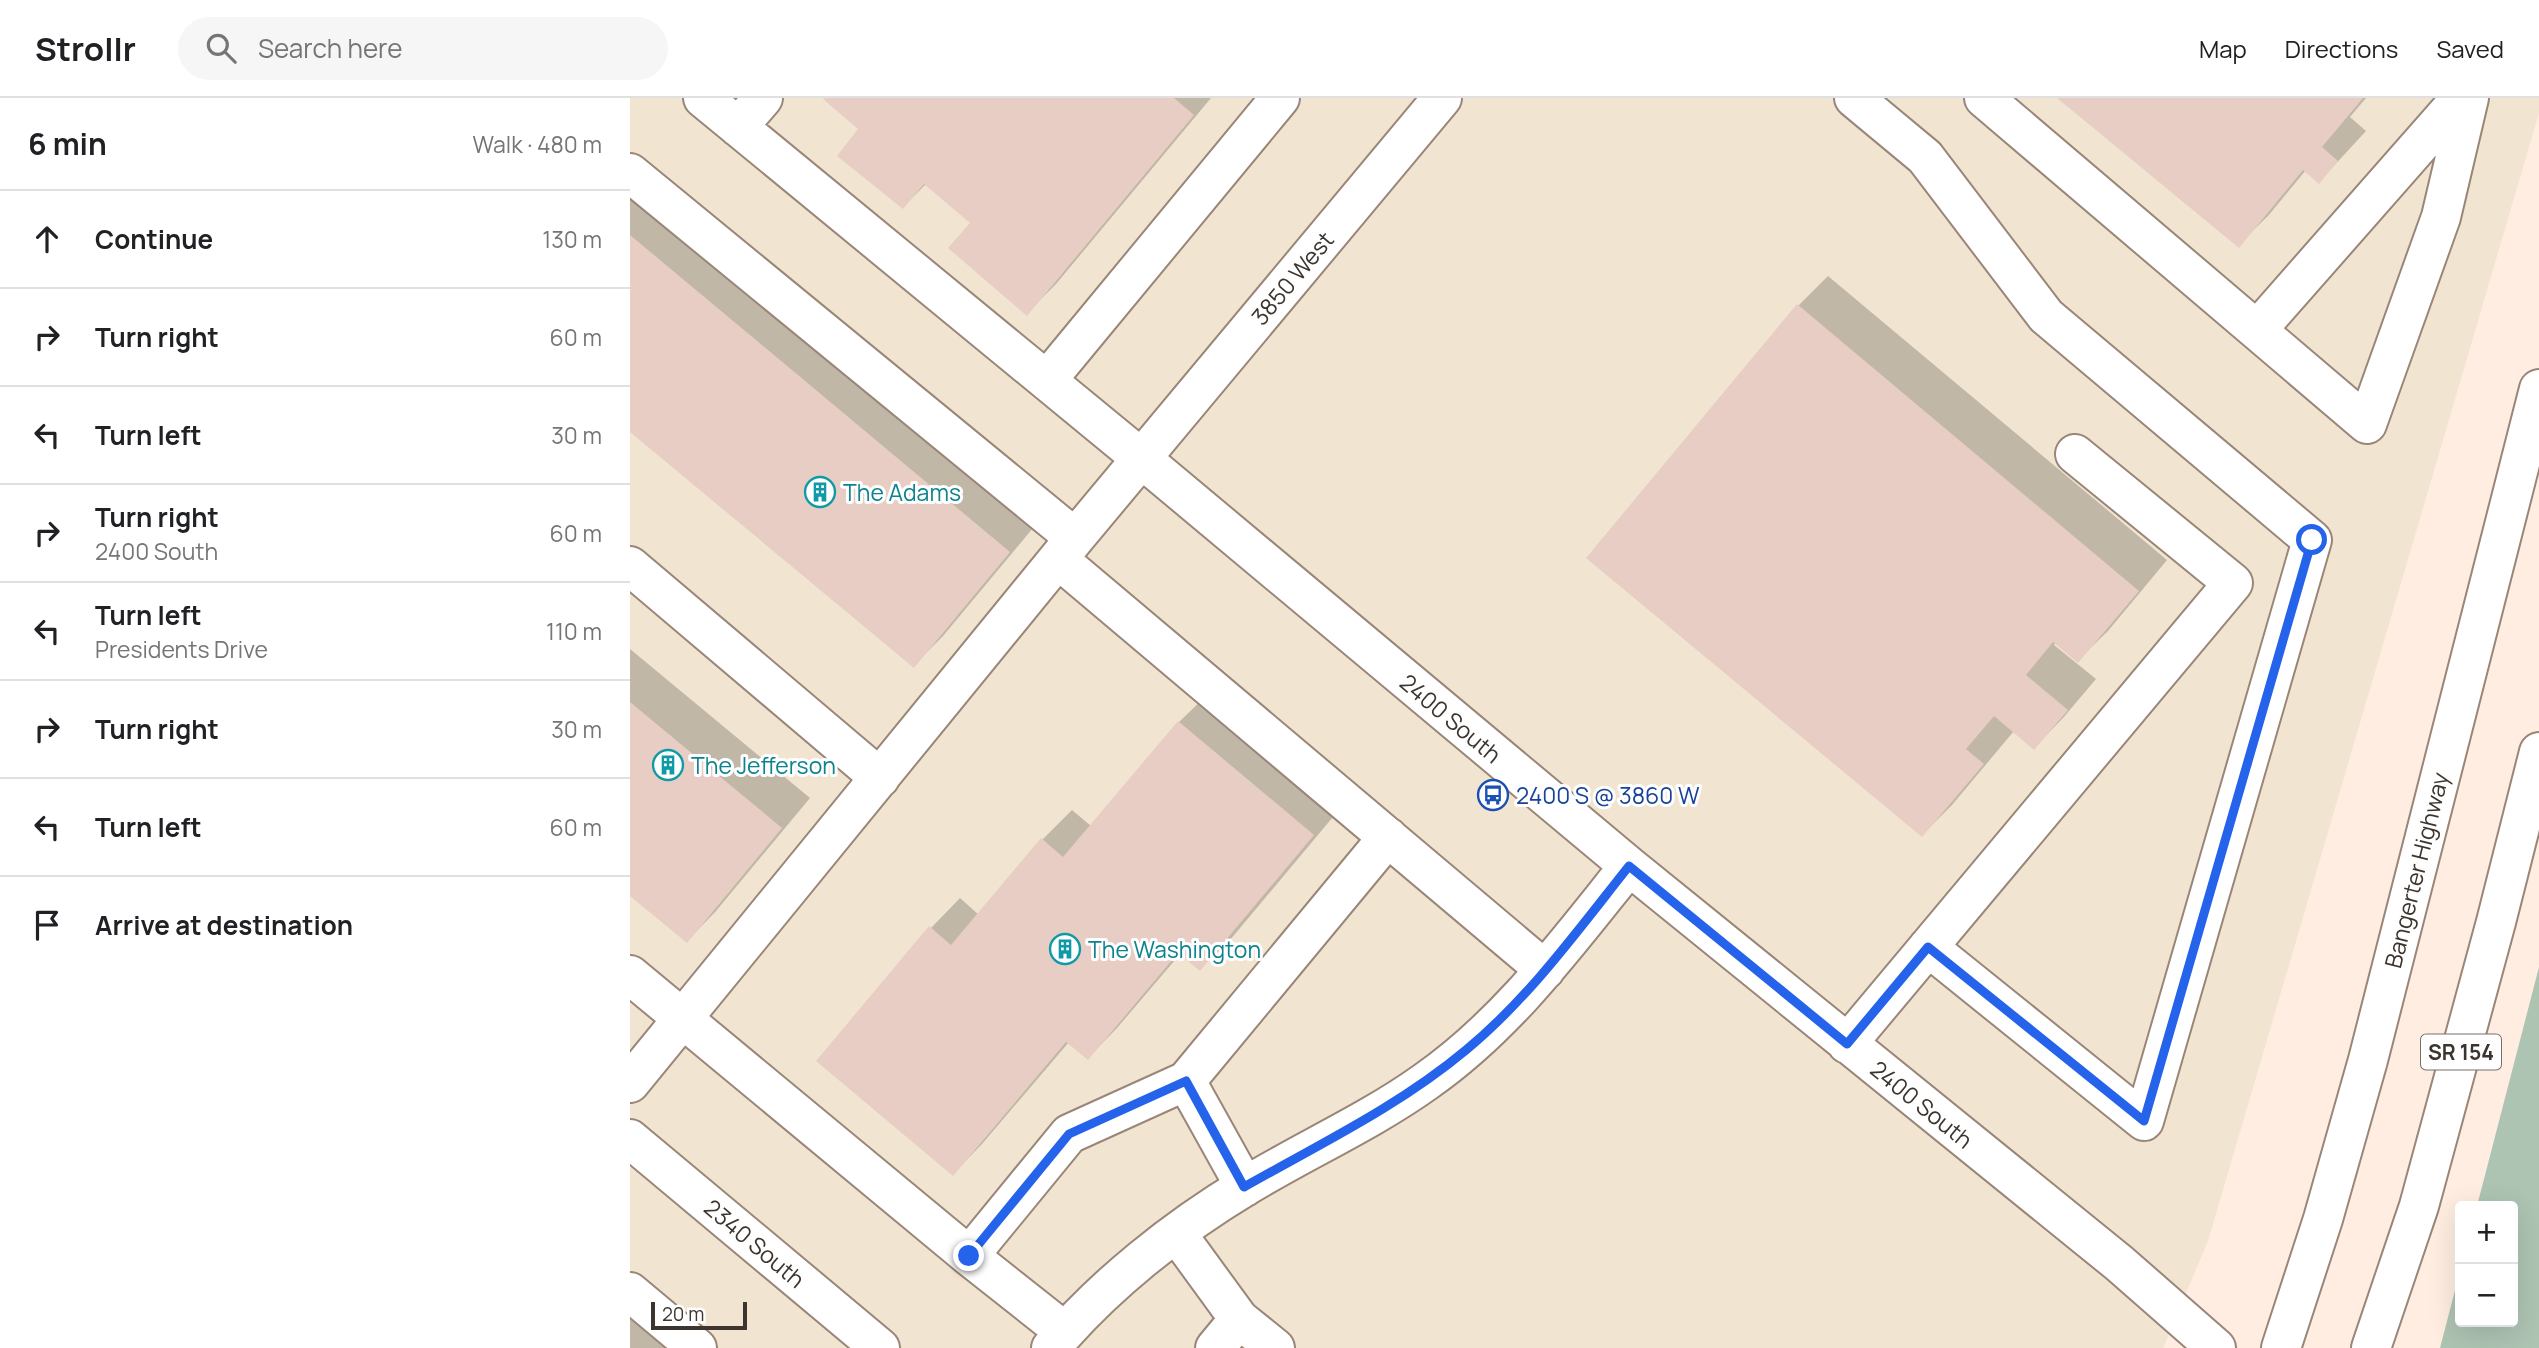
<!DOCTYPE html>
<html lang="en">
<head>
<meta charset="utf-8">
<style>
  :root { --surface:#fff; --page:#f6f6f6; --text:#202124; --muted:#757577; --line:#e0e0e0 }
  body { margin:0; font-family:Manrope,sans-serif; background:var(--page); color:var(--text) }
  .controls { position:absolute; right:21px; bottom:21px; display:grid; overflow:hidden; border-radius:7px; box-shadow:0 7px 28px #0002 }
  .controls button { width:63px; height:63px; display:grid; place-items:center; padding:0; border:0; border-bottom:2px solid var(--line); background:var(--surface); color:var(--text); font:35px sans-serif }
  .scale { position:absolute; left:21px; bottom:18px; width:96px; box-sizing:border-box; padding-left:7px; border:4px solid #3c342e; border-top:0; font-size:19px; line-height:24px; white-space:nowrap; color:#3c342e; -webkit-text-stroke:5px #fefefe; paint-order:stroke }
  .stop { position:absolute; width:21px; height:21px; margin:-16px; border:5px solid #2563eb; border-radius:50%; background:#fff }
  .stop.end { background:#2563eb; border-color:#fff; box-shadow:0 2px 7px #0008 }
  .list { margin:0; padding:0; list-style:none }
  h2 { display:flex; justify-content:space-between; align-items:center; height:91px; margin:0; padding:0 28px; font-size:30px }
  h2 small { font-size:23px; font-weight:400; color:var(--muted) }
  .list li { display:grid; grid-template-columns:46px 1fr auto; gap:21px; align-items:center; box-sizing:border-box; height:98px; padding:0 28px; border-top:2px solid var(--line) }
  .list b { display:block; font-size:26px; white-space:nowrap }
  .list p { margin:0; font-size:23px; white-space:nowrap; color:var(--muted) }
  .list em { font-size:23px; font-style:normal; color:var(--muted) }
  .icon { flex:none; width:38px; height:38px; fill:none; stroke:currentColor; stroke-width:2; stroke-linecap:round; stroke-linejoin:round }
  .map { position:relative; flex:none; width:1909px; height:1250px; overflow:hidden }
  header { display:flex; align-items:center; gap:42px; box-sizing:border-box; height:98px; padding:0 35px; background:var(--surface); border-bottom:2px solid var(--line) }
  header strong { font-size:33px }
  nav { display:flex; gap:38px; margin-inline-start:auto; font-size:24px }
  .search { width:490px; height:63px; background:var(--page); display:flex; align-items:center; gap:18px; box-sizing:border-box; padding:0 24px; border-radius:38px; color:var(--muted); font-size:26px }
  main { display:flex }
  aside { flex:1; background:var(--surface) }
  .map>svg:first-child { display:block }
  .industrial { fill:#f1e5d1 }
  .green { fill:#aec4b3 }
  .shadow { fill:#0003 }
  .building { fill:#e7cdc4 }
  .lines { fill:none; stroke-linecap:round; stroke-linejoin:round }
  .minor-casing { stroke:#9a8678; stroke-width:42 }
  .highway-casing { stroke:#9a8678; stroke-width:42 }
  .minor { stroke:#fff; stroke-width:38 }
  .highway { stroke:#fff; stroke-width:38 }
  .route { stroke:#2563eb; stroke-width:9 }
  .labels { text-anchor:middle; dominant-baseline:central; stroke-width:6; stroke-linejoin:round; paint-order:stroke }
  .shield { fill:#fefefe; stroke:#76716c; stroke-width:2 }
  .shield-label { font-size:21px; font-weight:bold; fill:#3c342e }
  .street-label { font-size:23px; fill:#3c342e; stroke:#fefefe }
  .culture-label { font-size:23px; fill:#0d838f; stroke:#fefefe; text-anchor:start }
  .transit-label { font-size:23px; fill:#164399; stroke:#fefefe; text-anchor:start }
</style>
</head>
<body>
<header>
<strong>Strollr</strong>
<div class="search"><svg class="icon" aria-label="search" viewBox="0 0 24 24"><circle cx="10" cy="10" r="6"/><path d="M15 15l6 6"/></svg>Search here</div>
<nav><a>Map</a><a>Directions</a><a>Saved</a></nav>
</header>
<main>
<aside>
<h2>6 min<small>Walk · 480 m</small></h2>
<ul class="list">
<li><svg class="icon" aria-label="ahead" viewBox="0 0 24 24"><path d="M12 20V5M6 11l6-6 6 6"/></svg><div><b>Continue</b></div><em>130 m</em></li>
<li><svg class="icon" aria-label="right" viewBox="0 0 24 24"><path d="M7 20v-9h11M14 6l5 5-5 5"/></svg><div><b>Turn right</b></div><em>60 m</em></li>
<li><svg class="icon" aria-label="left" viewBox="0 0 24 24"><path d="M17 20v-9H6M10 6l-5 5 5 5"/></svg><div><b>Turn left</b></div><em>30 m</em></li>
<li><svg class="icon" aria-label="right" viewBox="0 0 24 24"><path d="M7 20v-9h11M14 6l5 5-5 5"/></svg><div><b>Turn right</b><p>2400 South</p></div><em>60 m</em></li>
<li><svg class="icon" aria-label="left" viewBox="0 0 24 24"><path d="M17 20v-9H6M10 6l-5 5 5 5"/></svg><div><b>Turn left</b><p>Presidents Drive</p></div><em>110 m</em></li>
<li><svg class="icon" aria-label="right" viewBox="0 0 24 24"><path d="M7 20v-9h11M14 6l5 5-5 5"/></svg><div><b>Turn right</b></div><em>30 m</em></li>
<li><svg class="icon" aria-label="left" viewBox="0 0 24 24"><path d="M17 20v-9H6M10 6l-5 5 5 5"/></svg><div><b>Turn left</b></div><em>60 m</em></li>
<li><svg class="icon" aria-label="arrive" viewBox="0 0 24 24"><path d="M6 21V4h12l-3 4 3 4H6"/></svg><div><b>Arrive at destination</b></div></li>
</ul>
</aside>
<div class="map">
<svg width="1909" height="1250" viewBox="0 0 1909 1250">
  <rect width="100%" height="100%" fill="#ffede1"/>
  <!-- industrial -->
  <path class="industrial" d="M0,0H1909V15L1578,1143L1533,1250H0Z"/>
  <!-- green -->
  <path class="green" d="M1909,869V1250H1810L1830,1173V1224H1883V1108H1847Z"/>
  <!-- shadow -->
  <path class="shadow" d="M196,0H581L426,186L397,215L342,125L296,86L273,109L231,31Z
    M1430,0H1736L1720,19L1736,33L1689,84L1676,72L1638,118L1608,147Z
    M0,83L408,424L313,538L283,568L0,332Z
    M1198,178L1537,462L1478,533L1448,562L1426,544L1424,547L1466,581L1433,620L1404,650L1384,633L1322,707L1292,737L958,459L1169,207Z
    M0,551L180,700L86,813L57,843L0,796Z
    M579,595L713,707L600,842L570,871L551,855L487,930L458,960L439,944L352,1046L323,1076L301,830L330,800L349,817L413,741L442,712L461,728L549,624Z
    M0,1220L37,1250H0Z"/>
  <!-- building -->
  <path class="building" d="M194,0H544L564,17L397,218L318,150L340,125L294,86L273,111L207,58L228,31L193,1Z
    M1427,0H1733L1692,49L1708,63L1689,86L1673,72L1609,150Z
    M0,137L380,454L284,570L0,334Z
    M1167,206L1509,493L1448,565L1423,544L1396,577L1438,612L1404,652L1364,618L1336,651L1354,666L1292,739L956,460Z
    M0,604L152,730L57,845L0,798Z
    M548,623L684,737L570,873L548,855L458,962L436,944L323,1078L186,963L299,828L321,847L411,740L433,759Z"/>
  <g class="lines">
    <!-- minor casing -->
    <g class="minor-casing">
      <path id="minor" d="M73,0L512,361L999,768L1489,1165L1586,1250
        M1224,0L1295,59L1416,218L1682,442L1514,1023L1298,849
        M1354,0L1737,326L1811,119L1839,0
        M108,29L133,0
        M0,75L445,440
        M1627,232L1831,0
        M417,282L650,0
        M428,461L915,872
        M0,468L250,680
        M0,877L339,1158L439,1036L556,983L615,1089
        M1217,946L1603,485L1445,356
        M556,983L758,739
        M0,985L445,440L812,0
        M0,1041L250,1250
        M547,1136L609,1221
        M339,1158L435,1234
        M0,1194L67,1250
        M421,1250C474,1187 546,1130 616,1088C675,1052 739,1024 795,984C877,927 937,845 999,768
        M585,1250L609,1221L645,1250"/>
    </g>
    <!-- highway casing -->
    <g class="highway-casing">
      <path id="highway" d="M1651,1250L1693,1121L1738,962L1909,291
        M1741,1250L1789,1108L1866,824L1909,654"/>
    </g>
    <!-- minor -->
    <use href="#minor" class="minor"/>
    <!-- highway -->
    <use href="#highway" class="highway"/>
  </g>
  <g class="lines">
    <!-- route -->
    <path class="route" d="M339,1158L439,1036L556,983L614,1089C690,1046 769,1008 836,952C899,900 948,832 999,768L1217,946L1298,849L1514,1023L1682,442"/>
  </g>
  <!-- icons -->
  <defs>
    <g id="building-ring" transform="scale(1.575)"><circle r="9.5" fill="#fefefe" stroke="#0f9aa8" stroke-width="1.5"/><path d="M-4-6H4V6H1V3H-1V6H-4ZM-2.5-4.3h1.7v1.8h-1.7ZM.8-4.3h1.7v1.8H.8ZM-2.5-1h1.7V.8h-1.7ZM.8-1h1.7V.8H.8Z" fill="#0f9aa8"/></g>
    <g id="bus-ring" transform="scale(1.575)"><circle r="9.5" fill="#fefefe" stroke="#1a4fb4" stroke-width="1.5"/><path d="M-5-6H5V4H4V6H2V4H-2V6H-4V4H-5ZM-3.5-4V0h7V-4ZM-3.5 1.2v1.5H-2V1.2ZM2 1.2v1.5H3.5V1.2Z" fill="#1a4fb4"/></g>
  </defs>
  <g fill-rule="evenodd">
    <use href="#building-ring" x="190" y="394"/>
    <use href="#building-ring" x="38" y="667"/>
    <use href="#bus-ring" x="863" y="697"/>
    <use href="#building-ring" x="435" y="851"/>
  </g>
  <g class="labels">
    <!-- shield labels -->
    <rect class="shield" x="1791" y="936.5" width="80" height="35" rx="5"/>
    <g class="shield-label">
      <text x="1831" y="954">SR 154</text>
    </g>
    <!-- street labels -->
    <g class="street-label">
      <text transform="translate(662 180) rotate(-50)">3850 West</text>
      <text transform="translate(821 620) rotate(40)">2400 South</text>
      <text transform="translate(1786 772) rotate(-76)">Bangerter Highway</text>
      <text transform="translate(1292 1006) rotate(39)">2400 South</text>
      <text transform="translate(125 1145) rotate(40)">2340 South</text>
    </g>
    <!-- culture labels -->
    <g class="culture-label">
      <text x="213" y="394">The Adams</text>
      <text x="61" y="667">The Jefferson</text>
      <text x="458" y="851">The Washington</text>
    </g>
    <!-- transit labels -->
    <g class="transit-label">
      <text x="886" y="697">2400 S @ 3860 W</text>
    </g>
  </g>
</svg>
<div class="controls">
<button>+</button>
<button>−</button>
</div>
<div class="scale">20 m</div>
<div class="stop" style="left:1682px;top:442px"></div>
<div class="stop end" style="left:339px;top:1158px"></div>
</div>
</main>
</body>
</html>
